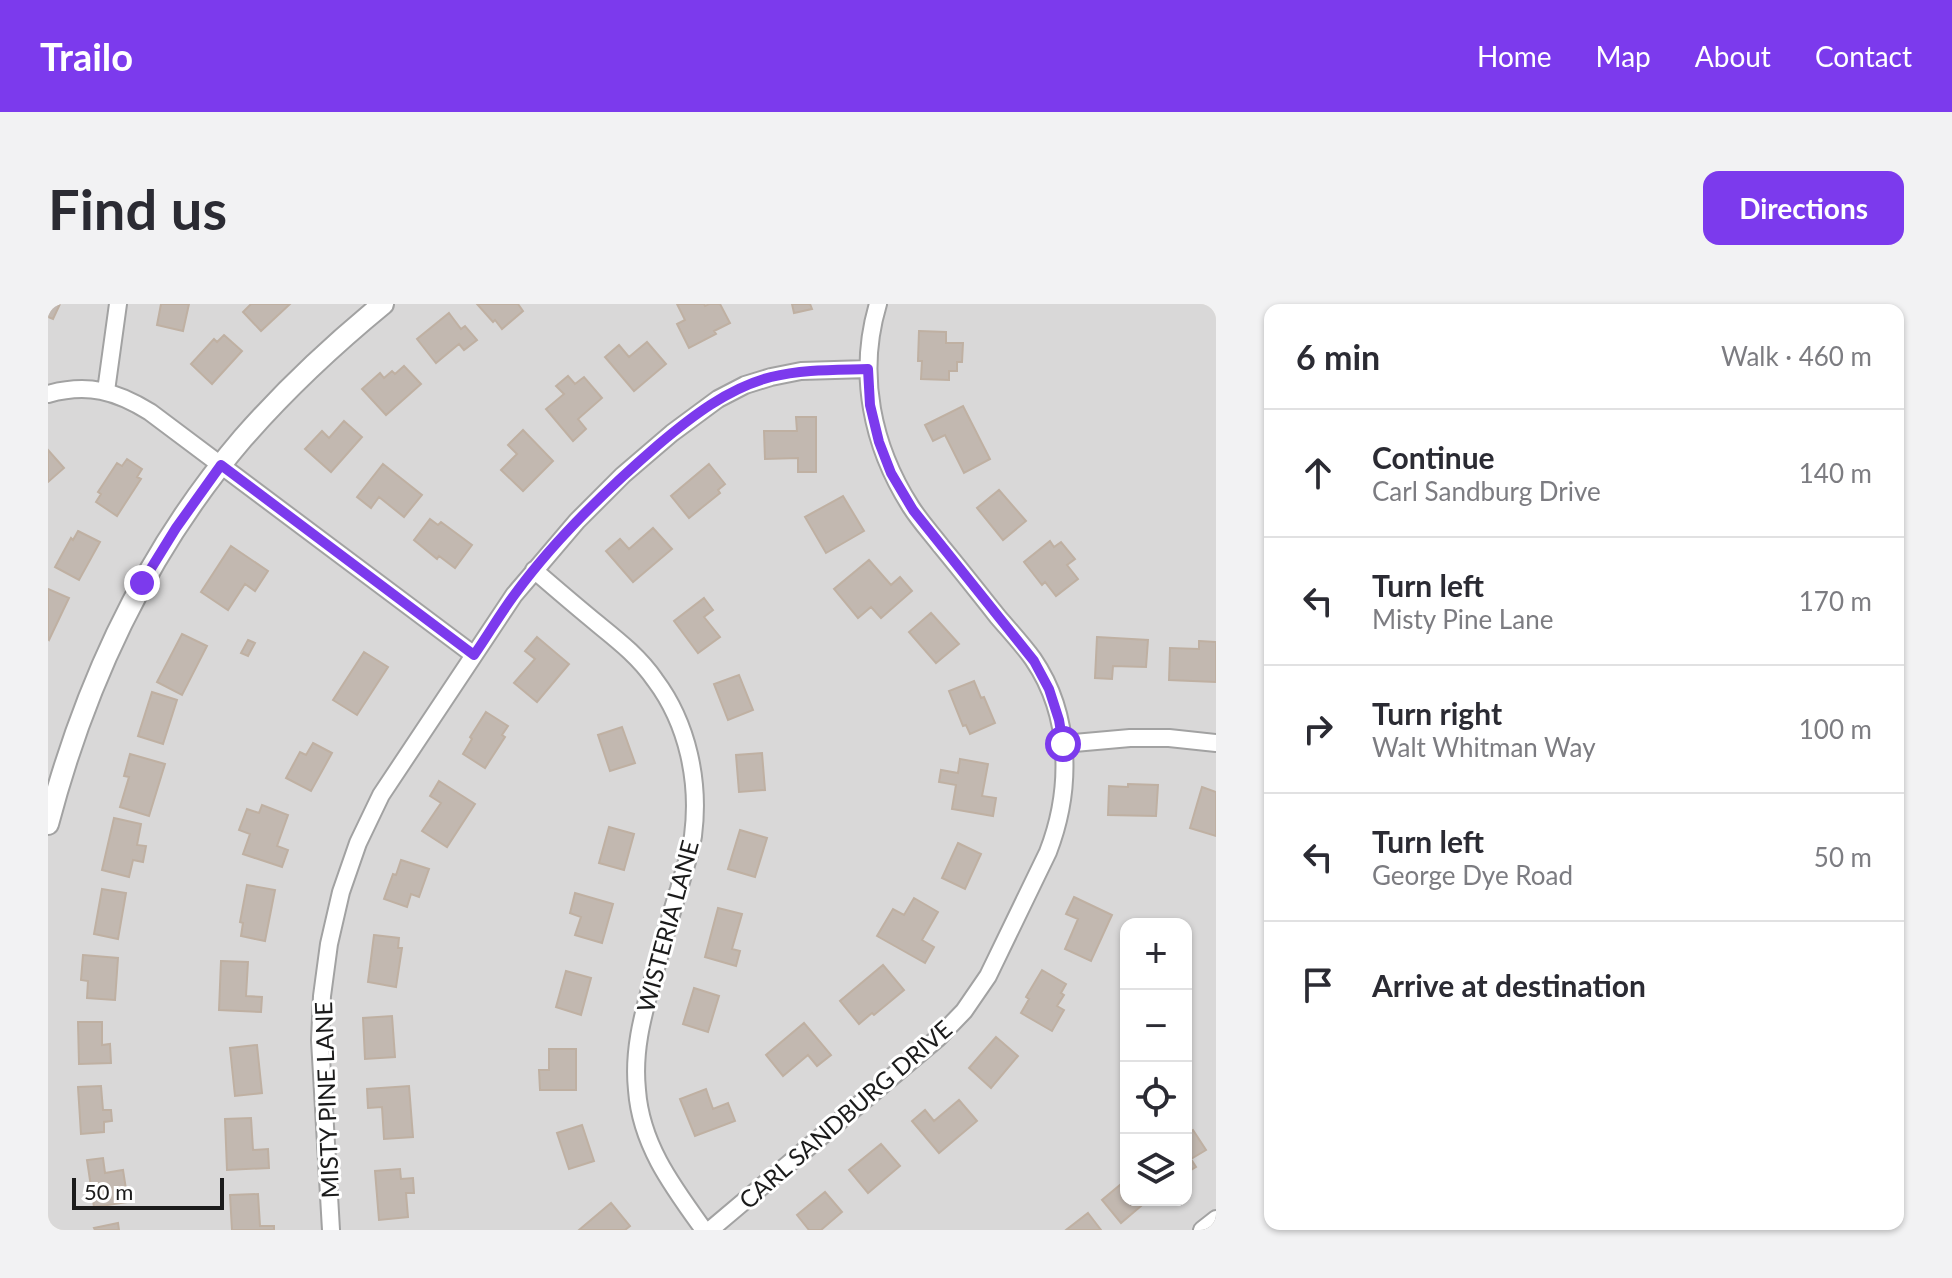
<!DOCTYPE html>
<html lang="en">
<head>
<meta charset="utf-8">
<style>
  :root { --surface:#fff; --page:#f2f2f3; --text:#2b2b33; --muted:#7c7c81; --line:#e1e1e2; --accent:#7c3aed }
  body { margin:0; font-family:Lato,sans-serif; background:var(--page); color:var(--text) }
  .controls { position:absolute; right:24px; bottom:24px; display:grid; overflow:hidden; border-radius:16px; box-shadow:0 2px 6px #0004 }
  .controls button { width:72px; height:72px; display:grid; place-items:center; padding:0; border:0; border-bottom:2px solid var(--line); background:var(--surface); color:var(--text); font:40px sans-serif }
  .scale { position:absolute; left:24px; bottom:20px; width:152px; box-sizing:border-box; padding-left:8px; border:4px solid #1b1b1b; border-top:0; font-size:22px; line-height:28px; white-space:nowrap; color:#1b1b1b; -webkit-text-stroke:6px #fff; paint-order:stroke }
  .stop { position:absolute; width:24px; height:24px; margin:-18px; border:6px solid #7c3aed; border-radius:50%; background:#fff }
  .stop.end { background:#7c3aed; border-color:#fff; box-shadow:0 2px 8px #0008 }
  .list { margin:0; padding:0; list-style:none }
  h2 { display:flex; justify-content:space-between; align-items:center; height:104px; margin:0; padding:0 32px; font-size:34px }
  h2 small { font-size:26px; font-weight:400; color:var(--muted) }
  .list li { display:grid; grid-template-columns:52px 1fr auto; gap:24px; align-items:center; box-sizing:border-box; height:128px; padding:0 32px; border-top:2px solid var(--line) }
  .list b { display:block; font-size:30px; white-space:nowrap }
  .list p { margin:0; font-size:26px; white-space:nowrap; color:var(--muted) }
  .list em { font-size:26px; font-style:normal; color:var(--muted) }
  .icon { flex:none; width:44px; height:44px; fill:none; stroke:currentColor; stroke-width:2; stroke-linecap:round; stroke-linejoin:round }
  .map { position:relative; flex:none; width:1168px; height:926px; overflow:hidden; border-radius:16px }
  header { display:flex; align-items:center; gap:48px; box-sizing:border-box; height:112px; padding:0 40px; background:var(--accent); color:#fff }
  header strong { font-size:38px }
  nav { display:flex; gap:44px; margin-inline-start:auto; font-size:28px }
  .intro { display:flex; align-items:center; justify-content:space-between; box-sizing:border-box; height:192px; padding:0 48px }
  h1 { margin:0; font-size:56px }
  .button { padding:20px 36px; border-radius:16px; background:var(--accent); color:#fff; font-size:28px; font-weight:700 }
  main { display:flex; gap:48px; padding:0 48px }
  aside { flex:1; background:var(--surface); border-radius:16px; box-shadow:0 2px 6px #0004 }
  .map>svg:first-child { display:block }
  .residential { fill:#d9d8d8; fill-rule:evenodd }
  .building { fill:#c2b8b0; stroke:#bfb0a2; stroke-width:2 }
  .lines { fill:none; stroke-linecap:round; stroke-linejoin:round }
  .minor-casing { stroke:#a2a2a2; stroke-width:20 }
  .tertiary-casing { stroke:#a2a2a2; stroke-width:24 }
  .minor { stroke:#fff; stroke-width:16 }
  .tertiary { stroke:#fff; stroke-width:20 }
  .route { stroke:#7c3aed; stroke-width:10 }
  .labels { text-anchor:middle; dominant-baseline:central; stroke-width:6; stroke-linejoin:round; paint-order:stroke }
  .street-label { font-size:24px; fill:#1b1b1b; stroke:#fff }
</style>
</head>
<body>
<header>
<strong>Trailo</strong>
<nav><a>Home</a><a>Map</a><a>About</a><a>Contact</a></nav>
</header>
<div class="intro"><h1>Find us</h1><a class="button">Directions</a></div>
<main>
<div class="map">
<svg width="1168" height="926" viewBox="0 0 1168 926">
  <rect width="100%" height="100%" fill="#ede9e0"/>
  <!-- residential -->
  <path class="residential" d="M0,0H1168V926H0ZM1078,620H1138V896H1078Z"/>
  <!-- building -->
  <path class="building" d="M0,0H12L5,15L0,13Z
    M113,0H141L135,27L109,21Z
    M203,0H242L213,27L195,8Z
    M429,0H470L475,7L454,25L447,16L445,18Z
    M629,0H656L657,2L661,0H672L682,19L666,27L668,30L641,44L629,20L637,16Z
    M744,0H762L764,5L746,9Z
    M401,9L413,25L417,22L429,36L416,46L411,40L388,59L369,35Z
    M871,27L898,28V39H915L914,58H909V67H901V76L873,75L874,57H870Z
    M176,31L194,47L164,80L143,60L166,35L169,38Z
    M599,38L618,60L586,87L557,53L571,41L581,53Z
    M356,62L373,80L338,111L314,85L332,69L336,74L344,67L347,70Z
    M520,72L527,80L536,73L554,94L530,115L538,125L525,137L498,105L516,90L508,82Z
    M915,102L942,155L916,169L897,131L885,137L877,121Z
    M748,113H768V168H750V154L717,155L716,127H749Z
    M296,117L314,133L283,168L257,145L274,127L281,134Z
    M475,126L505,157L475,187L453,166L469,150L460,141Z
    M0,146L16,164L0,178Z
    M79,155L94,165L89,173L93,175L69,212L48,198L53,190L50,188L69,159L74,162Z
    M335,160L374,191L356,213L331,193L323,204L309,193Z
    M661,160L677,180L670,186L672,189L641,214L623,192Z
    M951,186L978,217L955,236L929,204Z
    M795,192L816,227L778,249L757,213Z
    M382,215L390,221L393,218L424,241L407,264L391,252L389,255L366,236Z
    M605,224L624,245L585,278L558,247L572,235L581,245Z
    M30,227L52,238L31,276L7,263L23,234L25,236Z
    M1002,237L1006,243L1013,238L1027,255L1019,261L1030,275L1008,292L997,278L994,281L976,258Z
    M183,242L220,267L207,287L197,280L180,306L153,288Z
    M821,256L843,281L852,273L864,287L833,314L823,303L810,314L786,285Z
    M0,285L21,294L1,336L0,335Z
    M656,294L665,306L656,313L672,333L650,349L626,317Z
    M883,309L911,340L888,359L861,328Z
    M134,330L159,342L134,391L109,378Z
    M489,333L521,360L489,398L466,379L487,355L477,347Z
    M1049,333L1100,336L1098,363L1065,362L1064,375L1047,374Z
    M200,336L207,339L200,352L193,349Z
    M1151,337L1168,338V378L1121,376L1122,344L1151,345Z
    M316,348L340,363L309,411L285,396Z
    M691,371L705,406L680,416L666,380Z
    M926,377L933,394L936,393L947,419L922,430L918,421L915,422L901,387Z
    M104,388L129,396L115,440L90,432Z
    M438,408L460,422L454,431L457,433L437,464L415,450L424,435L422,433Z
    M574,423L587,459L562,467L550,431Z
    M265,439L284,449L263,487L238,474L252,448L258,451Z
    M714,449L717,486L691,488L688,451Z
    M82,450L117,460L101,512L72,503L81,473L76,472Z
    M912,455L940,460L934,492L948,494L945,512L904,505L908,481L891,478L893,466L910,469Z
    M391,477L427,500L399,543L374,527L393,499L382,492Z
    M1080,480L1110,481L1108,512L1060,511L1061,482L1080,483Z
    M1154,483L1168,488V532L1142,524Z
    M214,501L240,511L229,542L240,546L234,563L195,550L202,530L191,526L199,505L211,509Z
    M66,514L93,520L89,541L98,542L95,558L85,556L81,573L54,566Z
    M561,523L586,530L576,566L551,559Z
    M692,526L719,534L707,573L680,565Z
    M910,539L933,550L917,585L894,574Z
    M353,556L381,565L371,593L363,590L359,603L336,595L345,570L348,571Z
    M199,581L227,586L217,637L193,632L195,619L192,618Z
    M54,585L78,589L70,635L46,630Z
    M527,589L565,600L554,639L527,631L533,613L522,609Z
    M1026,593L1064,611L1043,657L1017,645L1030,615L1018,610Z
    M866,594L890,608L874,636L886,643L877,659L829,632L845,605L856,611Z
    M670,604L694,610L684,645L692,647L688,662L657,653Z
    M326,631L351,634L350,644H354L348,683L320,678Z
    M35,651L70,654L67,696L39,694L40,677L33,676Z
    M173,657L200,658L198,692L214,693L213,708L171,706Z
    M835,661L856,686L826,711L824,709L811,720L792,697Z
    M994,666L1018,680L1013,689L1016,691L1009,702L1016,706L1004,727L973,709L981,695L978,693Z
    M518,667L543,674L533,711L508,703Z
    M646,684L671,692L660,728L635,720Z
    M344,712L347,753L317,755L315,714Z
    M30,718H54V741L62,740L63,759L31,760Z
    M756,719L783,751L769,762L760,751L735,772L718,751Z
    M948,733L970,752L943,784L921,764Z
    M209,741L214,789L187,792L182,744Z
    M501,745H528V786H492L491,766H501Z
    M53,782L55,806H63L64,817L56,818V828L33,830L30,783Z
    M361,782L365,833L336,835L334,803L320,804L319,785Z
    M658,785L665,805L680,799L687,817L647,832L632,795Z
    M911,796L929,817L891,849L864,817L877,806L886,817Z
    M203,814L205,846L220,845L221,864L179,866L177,815Z
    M534,821L546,857L521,865L509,829Z
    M1138,824L1141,828L1145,826L1158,846L1143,855L1148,863L1138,869Z
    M833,840L852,862L820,889L801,866Z
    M55,854L57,869L75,866L80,898L46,903L39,856Z
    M352,865L353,875L365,874L366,889H358L360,913L331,916L327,867Z
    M1078,876V896H1100L1073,919L1054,896Z
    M777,888L794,908L773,926H761L749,911Z
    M210,890L212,922H226V926H184L182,891Z
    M563,899L582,922L577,926H531Z
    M1040,909L1053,926H1018Z
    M70,919L71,926H47L46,924Z"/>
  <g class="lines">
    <!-- minor casing -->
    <g class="minor-casing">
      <path id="minor" d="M58,87L70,0
        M0,90C40,79 68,87 102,108L426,351
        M486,266C508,285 529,303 551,321C572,338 592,354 607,376C640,420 652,478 645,532C642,550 636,567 631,585C621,616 613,647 604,678C594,714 585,748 589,786C593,841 625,883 656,926
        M1015,440L1082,434H1121L1168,439
        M283,926L272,736L274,692L281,640L293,588L310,539L333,491L466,291L529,217L575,171L624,129L670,95L697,81L723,73L753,67L820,65
        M662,926L890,734L916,707L940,672L1000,548C1024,486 1024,412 985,355C975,341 962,327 950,313C931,289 912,265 893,242C883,229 872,217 863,203C824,142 809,70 830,0
        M1154,926L1168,915"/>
    </g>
    <!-- tertiary casing -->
    <g class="tertiary-casing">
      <path id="tertiary" d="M0,520C37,379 100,245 195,134C238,85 285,41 335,0"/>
    </g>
    <!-- minor -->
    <use href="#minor" class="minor"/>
    <!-- tertiary -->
    <use href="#tertiary" class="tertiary"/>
  </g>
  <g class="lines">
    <!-- route -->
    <path class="route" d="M94,279L128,224L173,161L426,351C440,331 452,310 467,290C507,235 558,186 610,141C643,113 680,84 723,73C755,65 788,66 820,65L822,101L831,138L843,169L865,206L986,357L1001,385L1011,416L1015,440"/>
  </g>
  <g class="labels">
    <!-- street labels -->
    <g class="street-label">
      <text transform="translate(619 622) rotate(-75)">WISTERIA LANE</text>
      <text transform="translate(278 796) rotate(-92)">MISTY PINE LANE</text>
      <text transform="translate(797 810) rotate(-41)">CARL SANDBURG DRIVE</text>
    </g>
  </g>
</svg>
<div class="controls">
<button>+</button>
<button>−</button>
<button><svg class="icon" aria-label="locate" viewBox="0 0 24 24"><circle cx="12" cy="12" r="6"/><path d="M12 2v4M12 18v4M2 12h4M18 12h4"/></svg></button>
<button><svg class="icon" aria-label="layers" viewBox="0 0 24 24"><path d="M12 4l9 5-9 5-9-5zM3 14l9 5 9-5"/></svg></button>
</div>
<div class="scale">50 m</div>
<div class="stop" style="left:1015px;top:440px"></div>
<div class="stop end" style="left:94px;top:279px"></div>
</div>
<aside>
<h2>6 min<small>Walk · 460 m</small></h2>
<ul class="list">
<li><svg class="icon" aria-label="ahead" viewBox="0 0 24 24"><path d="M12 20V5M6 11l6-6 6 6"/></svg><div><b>Continue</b><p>Carl Sandburg Drive</p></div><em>140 m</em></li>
<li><svg class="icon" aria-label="left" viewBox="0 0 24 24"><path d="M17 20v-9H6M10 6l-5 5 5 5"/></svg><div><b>Turn left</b><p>Misty Pine Lane</p></div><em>170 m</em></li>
<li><svg class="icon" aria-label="right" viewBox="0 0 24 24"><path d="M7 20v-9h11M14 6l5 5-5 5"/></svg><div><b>Turn right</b><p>Walt Whitman Way</p></div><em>100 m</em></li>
<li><svg class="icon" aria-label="left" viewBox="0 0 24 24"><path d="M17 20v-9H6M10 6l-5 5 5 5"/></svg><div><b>Turn left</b><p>George Dye Road</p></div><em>50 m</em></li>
<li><svg class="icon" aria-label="arrive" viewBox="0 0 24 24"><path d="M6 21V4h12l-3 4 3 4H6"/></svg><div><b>Arrive at destination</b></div></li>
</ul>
</aside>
</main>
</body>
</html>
